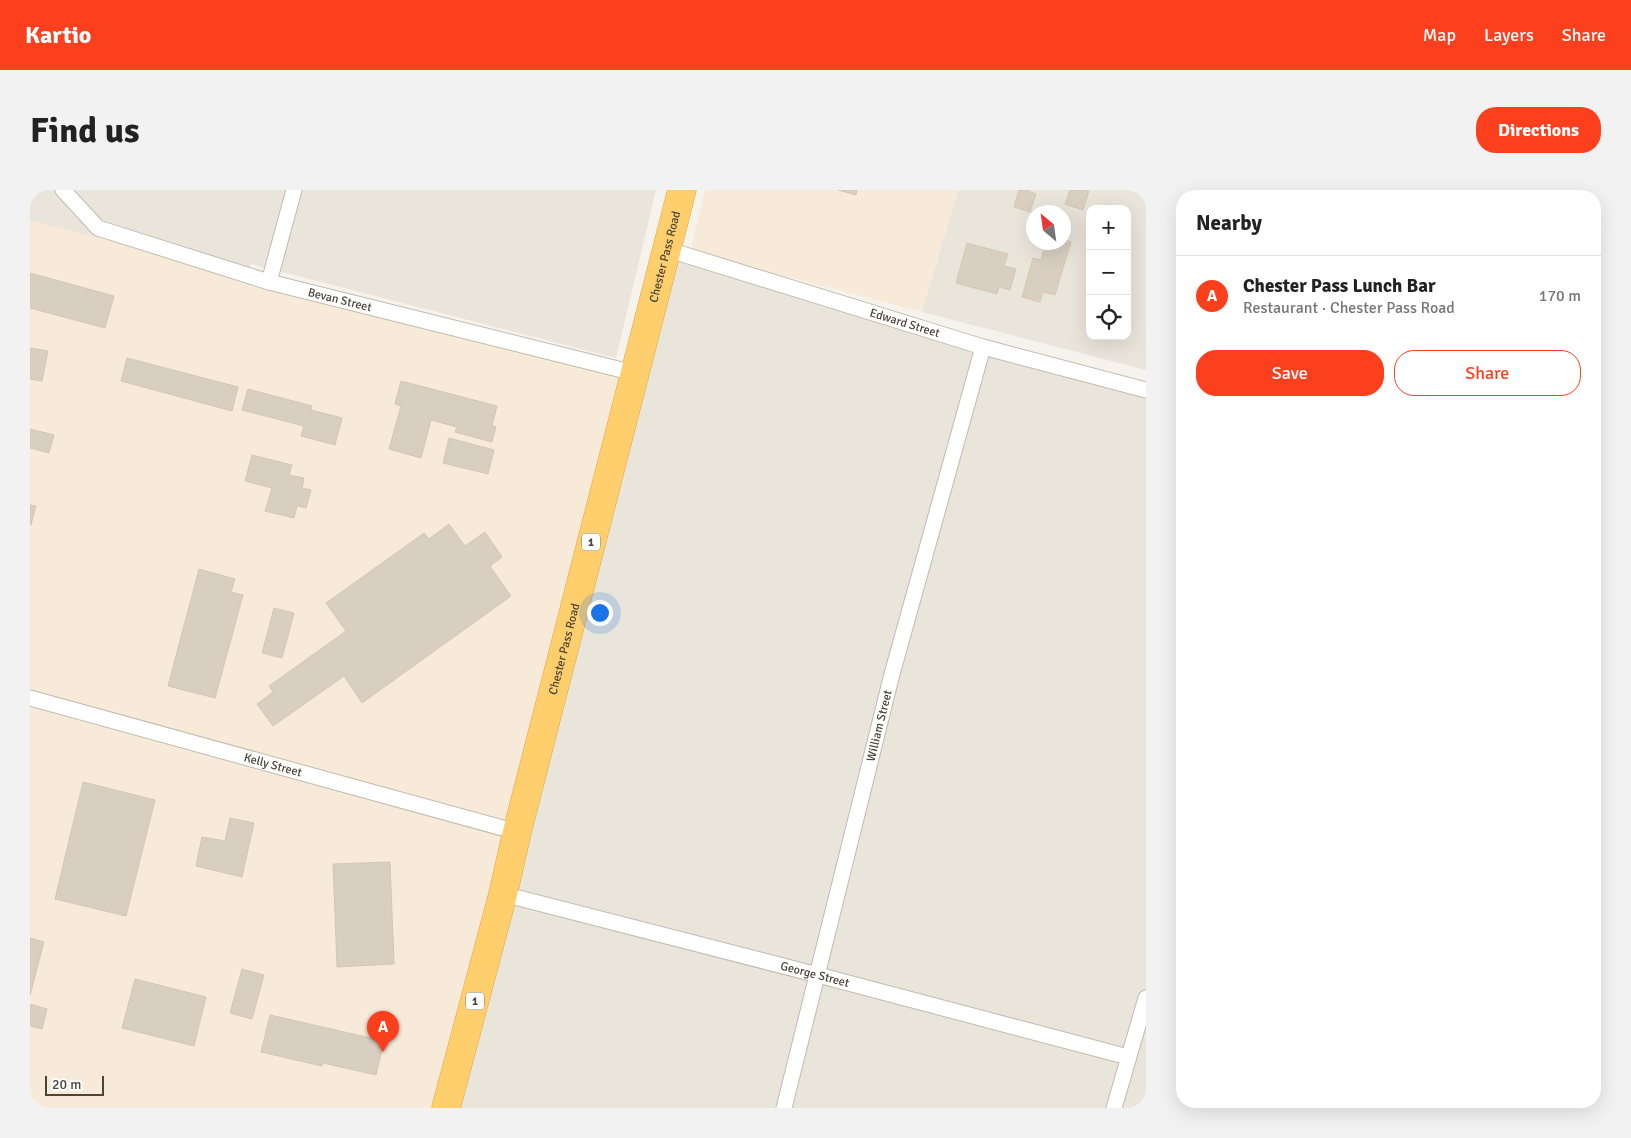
<!DOCTYPE html>
<html lang="en">
<head>
<meta charset="utf-8">
<style>
  :root { --surface:#fff; --page:#f2f2f2; --text:#222; --muted:#767676; --line:#e0e0e0; --accent:#fc3f1d }
  body { margin:0; font-family:Signika,sans-serif; background:var(--page); color:var(--text) }
  .controls { position:absolute; right:15px; top:15px; display:grid; overflow:hidden; border-radius:10px; box-shadow:0 5px 20px #0002 }
  .controls button { width:45px; height:45px; display:grid; place-items:center; padding:0; border:0; border-bottom:1px solid var(--line); background:var(--surface); color:var(--text); font:25px sans-serif }
  .compass { position:absolute; left:996px; top:15px; width:45px; height:45px; border-radius:50%; background:var(--surface); box-shadow:0 5px 20px #0002; rotate:331deg }
  .scale { position:absolute; left:15px; bottom:12px; width:59px; box-sizing:border-box; padding-left:5px; border:2px solid #4b4439; border-top:0; font-size:14px; line-height:18px; white-space:nowrap; color:#4b4439; -webkit-text-stroke:4px #fff; paint-order:stroke }
  .you { position:absolute; left:569px; top:422px; width:18px; height:18px; margin:-12px; border:4px solid #fff; border-radius:50%; background:#1a73e8; box-shadow:0 0 0 8px #1a73e833 }
  .badge { display:grid; place-items:center; width:32px; height:32px; border-radius:50%; background:var(--accent); color:#fff; font-size:16px; font-weight:700 }
  .pin { position:absolute; translate:-50% -41px; filter:drop-shadow(0 1px 2px #0008) }
  .pin::after { content:''; position:absolute; top:26px; width:18px; height:15px; background:inherit; clip-path:polygon(0 0,100% 0,50% 100%) }
  .list { margin:0; padding:0; list-style:none }
  h2 { display:flex; justify-content:space-between; align-items:center; height:65px; margin:0; padding:0 20px; font-size:21px }
  h2 small { font-size:16px; font-weight:400; color:var(--muted) }
  .list li { display:grid; grid-template-columns:32px 1fr auto; gap:15px; align-items:center; box-sizing:border-box; height:80px; padding:0 20px; border-top:1px solid var(--line) }
  .list b { display:block; font-size:19px; white-space:nowrap }
  .list p { margin:0; font-size:16px; white-space:nowrap; color:var(--muted) }
  .list em { font-size:16px; font-style:normal; color:var(--muted) }
  .actions { display:flex; gap:10px; padding:15px 20px }
  .actions a { flex:1; padding:11px 0; border:1px solid var(--accent); border-radius:20px; text-align:center; font-size:18px; color:var(--accent) }
  .actions .main { background:var(--accent); color:#fff }
  .icon { flex:none; width:28px; height:28px; fill:none; stroke:currentColor; stroke-width:2; stroke-linecap:round; stroke-linejoin:round }
  .map { position:relative; flex:none; width:1116px; height:918px; overflow:hidden; border-radius:20px }
  header { display:flex; align-items:center; gap:30px; box-sizing:border-box; height:70px; padding:0 25px; background:var(--accent); color:#fff }
  header strong { font-size:24px }
  nav { display:flex; gap:28px; margin-inline-start:auto; font-size:18px }
  .intro { display:flex; align-items:center; justify-content:space-between; box-sizing:border-box; height:120px; padding:0 30px }
  h1 { margin:0; font-size:35px }
  .button { padding:12px 22px; border-radius:20px; background:var(--accent); color:#fff; font-size:18px; font-weight:700 }
  main { display:flex; gap:30px; padding:0 30px }
  aside { flex:1; background:var(--surface); border-radius:20px; box-shadow:0 5px 20px #0002 }
  .map>svg:first-child { display:block }
  .residential { fill:#eae5da; fill-rule:evenodd }
  .commercial { fill:#f7ead8 }
  .building { fill:#d8cfc1; stroke:#d3c7b4 }
  .lines { fill:none; stroke-linecap:round; stroke-linejoin:round }
  .street-casing { stroke:#c2bbae; stroke-width:17 }
  .highway-casing { stroke:#e0a43c; stroke-width:29 }
  .street { stroke:#fff; stroke-width:15 }
  .highway { stroke:#ffcf6e; stroke-width:28 }
  .labels { text-anchor:middle; dominant-baseline:central; stroke-width:5; stroke-linejoin:round; paint-order:stroke }
  .shield { fill:#fff; stroke:#817c74; stroke-width:1 }
  .shield-label { font-size:11px; font-weight:bold; fill:#4b4439 }
  .street-label { font-size:12px; fill:#4b4439; stroke:#fff }
</style>
</head>
<body>
<header>
<strong>Kartio</strong>
<nav><a>Map</a><a>Layers</a><a>Share</a></nav>
</header>
<div class="intro"><h1>Find us</h1><a class="button">Directions</a></div>
<main>
<div class="map">
<svg width="1116" height="918" viewBox="0 0 1116 918">
  <rect width="100%" height="100%" fill="#f6f3ec"/>
  <!-- residential -->
  <path class="residential" d="M0,0H626L586,168L221,74L217,91L0,33Z
    M928,0H1098L1116,5V180L892,122ZM1060,19H1097V146H1060ZM1004,22H1034V52H1004Z
    M636,59L1116,203V918H403Z"/>
  <!-- commercial -->
  <path class="commercial" d="M675,0H928L892,122L660,61Z
    M0,30L239,92L604,183L403,918H0Z"/>
  <!-- building -->
  <path class="building" d="M808,0H827L826,5Z
    M989,0H996L1006,4L1000,22L984,17Z
    M1040,0L1059,1L1053,20L1035,14Z
    M1034,50L1041,52L1025,105L1013,102L1010,112L992,107L1003,68L1011,70L1016,52H1034Z
    M937,53L978,64L974,76L986,79L980,100L969,97L967,104L926,93Z
    M0,83L84,106L75,138L0,118Z
    M0,158L18,161L12,191L0,189Z
    M97,168L208,197L202,221L91,191Z
    M371,191L467,216L462,236L466,237L462,252L425,242L427,237L401,230L391,268L359,259L371,216L365,214Z
    M218,199L282,216L281,220L312,228L305,255L271,246L274,236L212,220Z
    M0,239L24,245L19,263L0,258Z
    M419,248L464,260L458,284L413,273Z
    M222,265L262,275L259,285L274,288L272,298L281,300L276,318L267,316L264,328L235,321L242,298L215,291Z
    M0,315L6,316L1,335L0,334Z
    M419,334L435,356L455,342L472,367L460,376L481,406L332,513L314,486L243,536L227,514L243,502L239,496L316,441L296,413L394,343L399,349Z
    M169,379L205,389L201,402L213,405L185,508L138,496Z
    M244,418L264,423L252,468L232,463Z
    M53,592L125,610L96,726L25,709Z
    M200,628L224,633L212,687L166,676L172,647L195,651Z
    M360,672L364,774L307,777L303,674Z
    M0,748L14,752L0,805Z
    M212,779L234,785L222,829L200,823Z
    M105,789L176,807L164,856L92,838Z
    M0,814L17,819L12,839L0,836Z
    M240,825L354,851L346,885L293,873L292,876L231,862Z"/>
  <g class="lines">
    <!-- street casing -->
    <g class="street-casing">
      <g id="street">
        <path id="s1" d="M33,0L68,38L239,92L604,183"/>
        <path id="s2" d="M636,59L953,157L1116,200"/>
        <path d="M239,92L264,0"/>
        <path id="s3" d="M0,508L487,642"/>
        <path id="s4" d="M473,704L788,785L1098,867"/>
        <path id="s5" d="M754,918L862,484L953,157"/>
        <path d="M1084,918L1116,808"/>
      </g>
    </g>
    <!-- highway casing -->
    <g class="highway-casing">
      <g id="highway">
        <path id="s6" d="M416,918L473,704L487,642L652,0"/>
      </g>
    </g>
    <!-- street -->
    <use href="#street" class="street"/>
    <!-- highway -->
    <use href="#highway" class="highway"/>
  </g>
  <g class="labels">
    <!-- shield labels -->
    <g class="shield">
      <rect x="552" y="343.5" width="18" height="17" rx="4"/>
      <rect x="436" y="802.5" width="18" height="17" rx="4"/>
    </g>
    <g class="shield-label">
      <text x="561" y="352">1</text>
      <text x="445" y="811">1</text>
    </g>
    <!-- street labels -->
    <g class="street-label">
      <text stroke="none"><textPath href="#s6" startOffset="879">Chester Pass Road</textPath></text>
      <text stroke="none"><textPath href="#s1" startOffset="304">Bevan Street</textPath></text>
      <text stroke="none"><textPath href="#s2" startOffset="250">Edward Street</textPath></text>
      <text stroke="none"><textPath href="#s6" startOffset="474">Chester Pass Road</textPath></text>
      <text stroke="none"><textPath href="#s5" startOffset="394">William Street</textPath></text>
      <text stroke="none"><textPath href="#s3" startOffset="252">Kelly Street</textPath></text>
      <text stroke="none"><textPath href="#s4" startOffset="322">George Street</textPath></text>
    </g>
  </g>
</svg>
<div class="controls">
<button>+</button>
<button>−</button>
<button><svg class="icon" aria-label="locate" viewBox="0 0 24 24"><circle cx="12" cy="12" r="6"/><path d="M12 2v4M12 18v4M2 12h4M18 12h4"/></svg></button>
</div>
<svg class="compass" viewBox="-18 -18 36 36"><path d="M0-13l5 13h-10z" fill="#e53935"/><path d="M0 13l5-13h-10z" fill="#767676"/></svg>
<div class="scale">20 m</div>
<div class="you"></div>
<div class="pin badge" style="left:353px;top:862px">A</div>
</div>
<aside>
<h2>Nearby<small></small></h2>
<ul class="list">
<li><span class="badge">A</span><div><b>Chester Pass Lunch Bar</b><p>Restaurant · Chester Pass Road</p></div><em>170 m</em></li>
</ul>
<div class="actions"><a class="main">Save</a><a>Share</a></div>
</aside>
</main>
</body>
</html>
